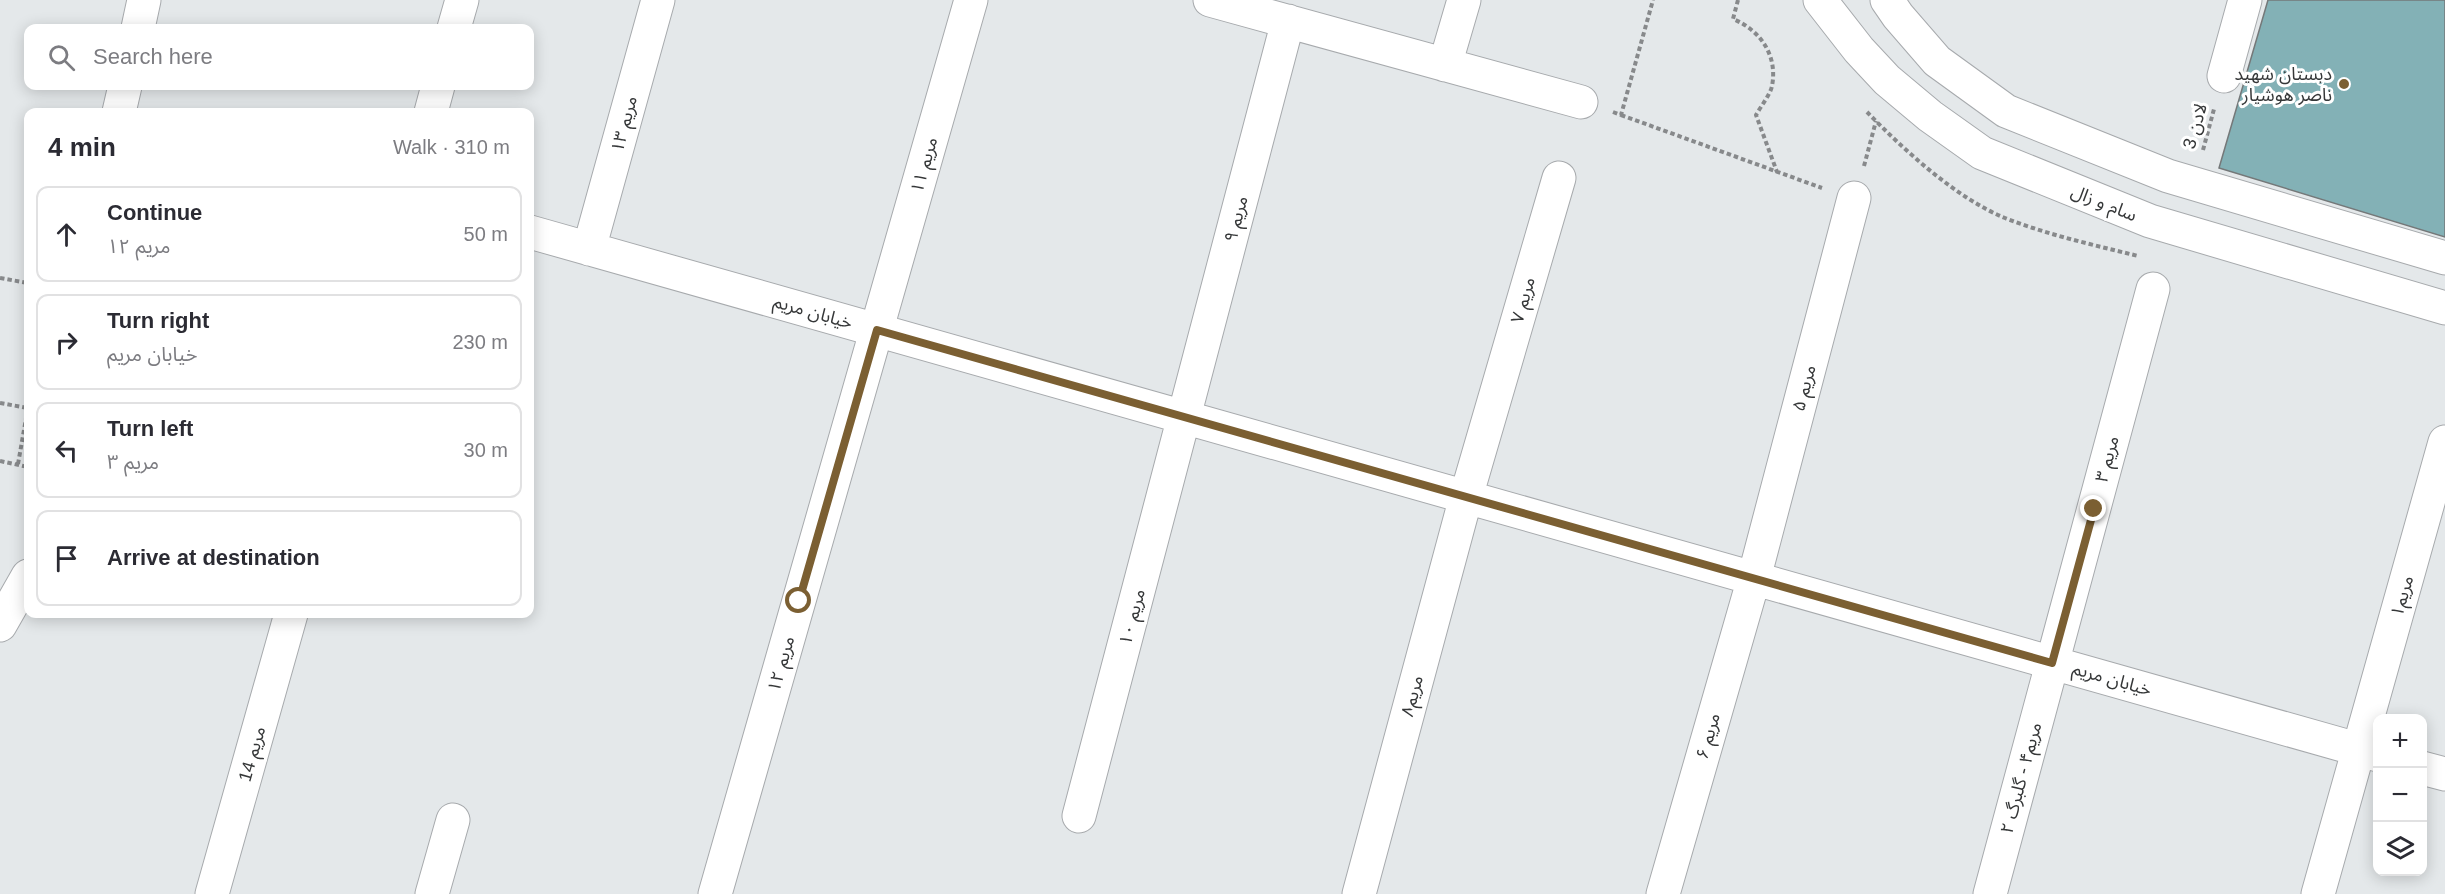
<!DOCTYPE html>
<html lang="en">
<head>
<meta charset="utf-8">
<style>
  :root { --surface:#fff; --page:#f2f2f3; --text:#2b2b33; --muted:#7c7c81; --line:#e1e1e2 }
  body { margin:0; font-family:Helvetica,"Noto Sans Arabic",sans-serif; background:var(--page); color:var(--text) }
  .controls { position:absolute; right:18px; bottom:18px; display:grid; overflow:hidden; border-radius:12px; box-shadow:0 3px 15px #0003 }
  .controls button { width:54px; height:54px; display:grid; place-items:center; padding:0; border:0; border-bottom:2px solid var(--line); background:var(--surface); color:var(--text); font:30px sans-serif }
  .stop { position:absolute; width:18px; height:18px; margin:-14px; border:4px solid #7b5f32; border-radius:50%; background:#fff }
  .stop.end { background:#7b5f32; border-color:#fff; box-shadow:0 2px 6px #0008 }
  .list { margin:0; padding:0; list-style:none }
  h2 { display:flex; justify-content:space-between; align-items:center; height:78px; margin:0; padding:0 24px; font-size:26px }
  h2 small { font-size:20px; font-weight:400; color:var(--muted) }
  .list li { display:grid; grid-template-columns:39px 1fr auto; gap:18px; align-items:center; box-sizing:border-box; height:96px; margin:0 12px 12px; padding:0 12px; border:2px solid var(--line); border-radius:12px }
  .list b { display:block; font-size:22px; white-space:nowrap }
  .list p { margin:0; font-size:20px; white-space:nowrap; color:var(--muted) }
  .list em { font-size:20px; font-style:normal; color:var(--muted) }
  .icon { flex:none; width:33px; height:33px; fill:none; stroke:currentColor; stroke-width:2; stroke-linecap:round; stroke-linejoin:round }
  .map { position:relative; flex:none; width:2445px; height:894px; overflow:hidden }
  .search { position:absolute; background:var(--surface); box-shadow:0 3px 15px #0003; left:24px; top:24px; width:510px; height:66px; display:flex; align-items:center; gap:15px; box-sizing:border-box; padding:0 21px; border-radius:12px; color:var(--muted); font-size:22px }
  .panel { position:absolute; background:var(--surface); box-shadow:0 3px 15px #0003; left:24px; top:108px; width:510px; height:510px; border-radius:12px }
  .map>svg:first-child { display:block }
  .building { fill:#83b1b6; stroke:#747879; stroke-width:1.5 }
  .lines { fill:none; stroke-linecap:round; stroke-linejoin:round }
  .minor-casing { stroke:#a7aaad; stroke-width:35 }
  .tertiary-casing { stroke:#a7aaad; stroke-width:35 }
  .path { stroke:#87898b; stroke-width:4; stroke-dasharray:4.5 3; stroke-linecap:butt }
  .minor { stroke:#fff; stroke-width:33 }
  .tertiary { stroke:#fff; stroke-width:33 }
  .route { stroke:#7b5f32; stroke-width:8 }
  .poi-dot { fill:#7b5f32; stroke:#fff; stroke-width:2 }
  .labels { text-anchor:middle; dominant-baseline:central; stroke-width:6; stroke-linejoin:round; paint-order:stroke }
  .poi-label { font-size:18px; fill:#353738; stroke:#fff; text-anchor:end }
  .street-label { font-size:18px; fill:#353738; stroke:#fff }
</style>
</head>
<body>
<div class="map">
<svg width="2445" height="894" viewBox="0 0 2445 894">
  <rect width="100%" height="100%" fill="#e4e8ea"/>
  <!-- building -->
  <path class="building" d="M2268,0H2445V237L2219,168Z"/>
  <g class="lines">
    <!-- minor casing -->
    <g class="minor-casing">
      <path id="minor" d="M1210,0L1581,102
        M138,28L144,0
        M454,28L462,0
        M1445,65L1464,0
        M2224,76L2245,0
        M119,112L125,86
        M431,112L438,86
        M530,232L2378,755
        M589,249L658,0
        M0,625L28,576
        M2422,768L2445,774
        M1079,816L1288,21
        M212,894L291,614
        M432,894L453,820
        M715,894L971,0
        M1359,894L1466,497L1559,178
        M1663,894L1754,578L1854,198
        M1990,894L2153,289
        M2318,894L2445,442"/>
    </g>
    <!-- tertiary casing -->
    <g class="tertiary-casing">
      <path id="tertiary" d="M1820,0L1859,50L1887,80L1930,116L1982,153L2150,221L2445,308
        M1887,0L1898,16L1937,61L2006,111L2168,176L2445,258"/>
    </g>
    <!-- path -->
    <path class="path" d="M1738,0L1733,19C1760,30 1778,55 1772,86C1770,95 1761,106 1756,115L1777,172
      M1613,112L1621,115L1653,0
      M1867,112C1904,150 1956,198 2005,218C2048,235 2094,245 2138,256
      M1621,115L1822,188
      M2203,150L2214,109
      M1864,166L1876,121
      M0,278L28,283
      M0,403L28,408
      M0,461L28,467
      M18,464L27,413"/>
    <!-- minor -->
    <use href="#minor" class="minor"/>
    <!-- tertiary -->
    <use href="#tertiary" class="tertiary"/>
  </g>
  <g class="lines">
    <!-- route -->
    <path class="route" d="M799,601L877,330L2052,663L2094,509"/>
  </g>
  <!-- markers -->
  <circle class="poi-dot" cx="2344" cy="84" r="6"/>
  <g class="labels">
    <!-- poi labels -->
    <g class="poi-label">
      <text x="2332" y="74">دبستان شهید<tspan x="2332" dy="21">ناصر هوشیار</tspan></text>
    </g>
    <!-- street labels -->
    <g class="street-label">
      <text transform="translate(624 124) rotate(-75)">مریم ۱۳</text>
      <text transform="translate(2195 126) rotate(-74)">لادن 3</text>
      <text transform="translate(924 165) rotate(-74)">مریم ۱۱</text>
      <text transform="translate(2104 203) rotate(22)">سام و زال</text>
      <text transform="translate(1236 219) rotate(-75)">مریم ۹</text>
      <text transform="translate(1523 300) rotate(-74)">مریم ۷</text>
      <text transform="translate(813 312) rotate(16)">خیابان مریم</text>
      <text transform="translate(1804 388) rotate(-75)">مریم ۵</text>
      <text transform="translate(2107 459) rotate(-75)">مریم ۳</text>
      <text transform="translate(2402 596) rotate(-74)">مریم۱</text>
      <text transform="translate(1132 617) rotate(-75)">مریم ۱۰</text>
      <text transform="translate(781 664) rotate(-74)">مریم ۱۲</text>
      <text transform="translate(2112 679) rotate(16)">خیابان مریم</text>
      <text transform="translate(1412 696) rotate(-75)">مریم۸</text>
      <text transform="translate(1708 736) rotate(-74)">مریم ۶</text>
      <text transform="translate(252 754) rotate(-74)">مریم 14</text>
      <text transform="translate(2021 778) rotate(-75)">مریم۴ - گلبرگ ۲</text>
    </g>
  </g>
</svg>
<div class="controls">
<button>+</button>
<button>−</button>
<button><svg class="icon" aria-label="layers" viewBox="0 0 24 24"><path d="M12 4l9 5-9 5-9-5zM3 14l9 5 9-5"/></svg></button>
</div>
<div class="stop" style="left:799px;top:601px"></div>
<div class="stop end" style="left:2094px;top:509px"></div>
<div class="search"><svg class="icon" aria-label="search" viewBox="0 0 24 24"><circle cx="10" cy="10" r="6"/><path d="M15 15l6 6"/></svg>Search here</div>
<section class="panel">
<h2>4 min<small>Walk · 310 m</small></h2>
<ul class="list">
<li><svg class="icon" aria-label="ahead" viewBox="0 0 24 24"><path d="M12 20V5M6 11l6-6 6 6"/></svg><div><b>Continue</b><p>مریم ۱۲</p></div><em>50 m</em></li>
<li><svg class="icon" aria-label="right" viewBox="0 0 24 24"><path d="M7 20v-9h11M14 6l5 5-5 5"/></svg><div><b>Turn right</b><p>خیابان مریم</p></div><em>230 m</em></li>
<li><svg class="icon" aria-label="left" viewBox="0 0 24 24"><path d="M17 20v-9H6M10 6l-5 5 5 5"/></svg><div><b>Turn left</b><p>مریم ۳</p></div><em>30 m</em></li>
<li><svg class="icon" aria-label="arrive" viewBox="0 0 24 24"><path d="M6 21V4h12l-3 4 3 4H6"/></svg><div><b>Arrive at destination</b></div></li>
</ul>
</section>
</div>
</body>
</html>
